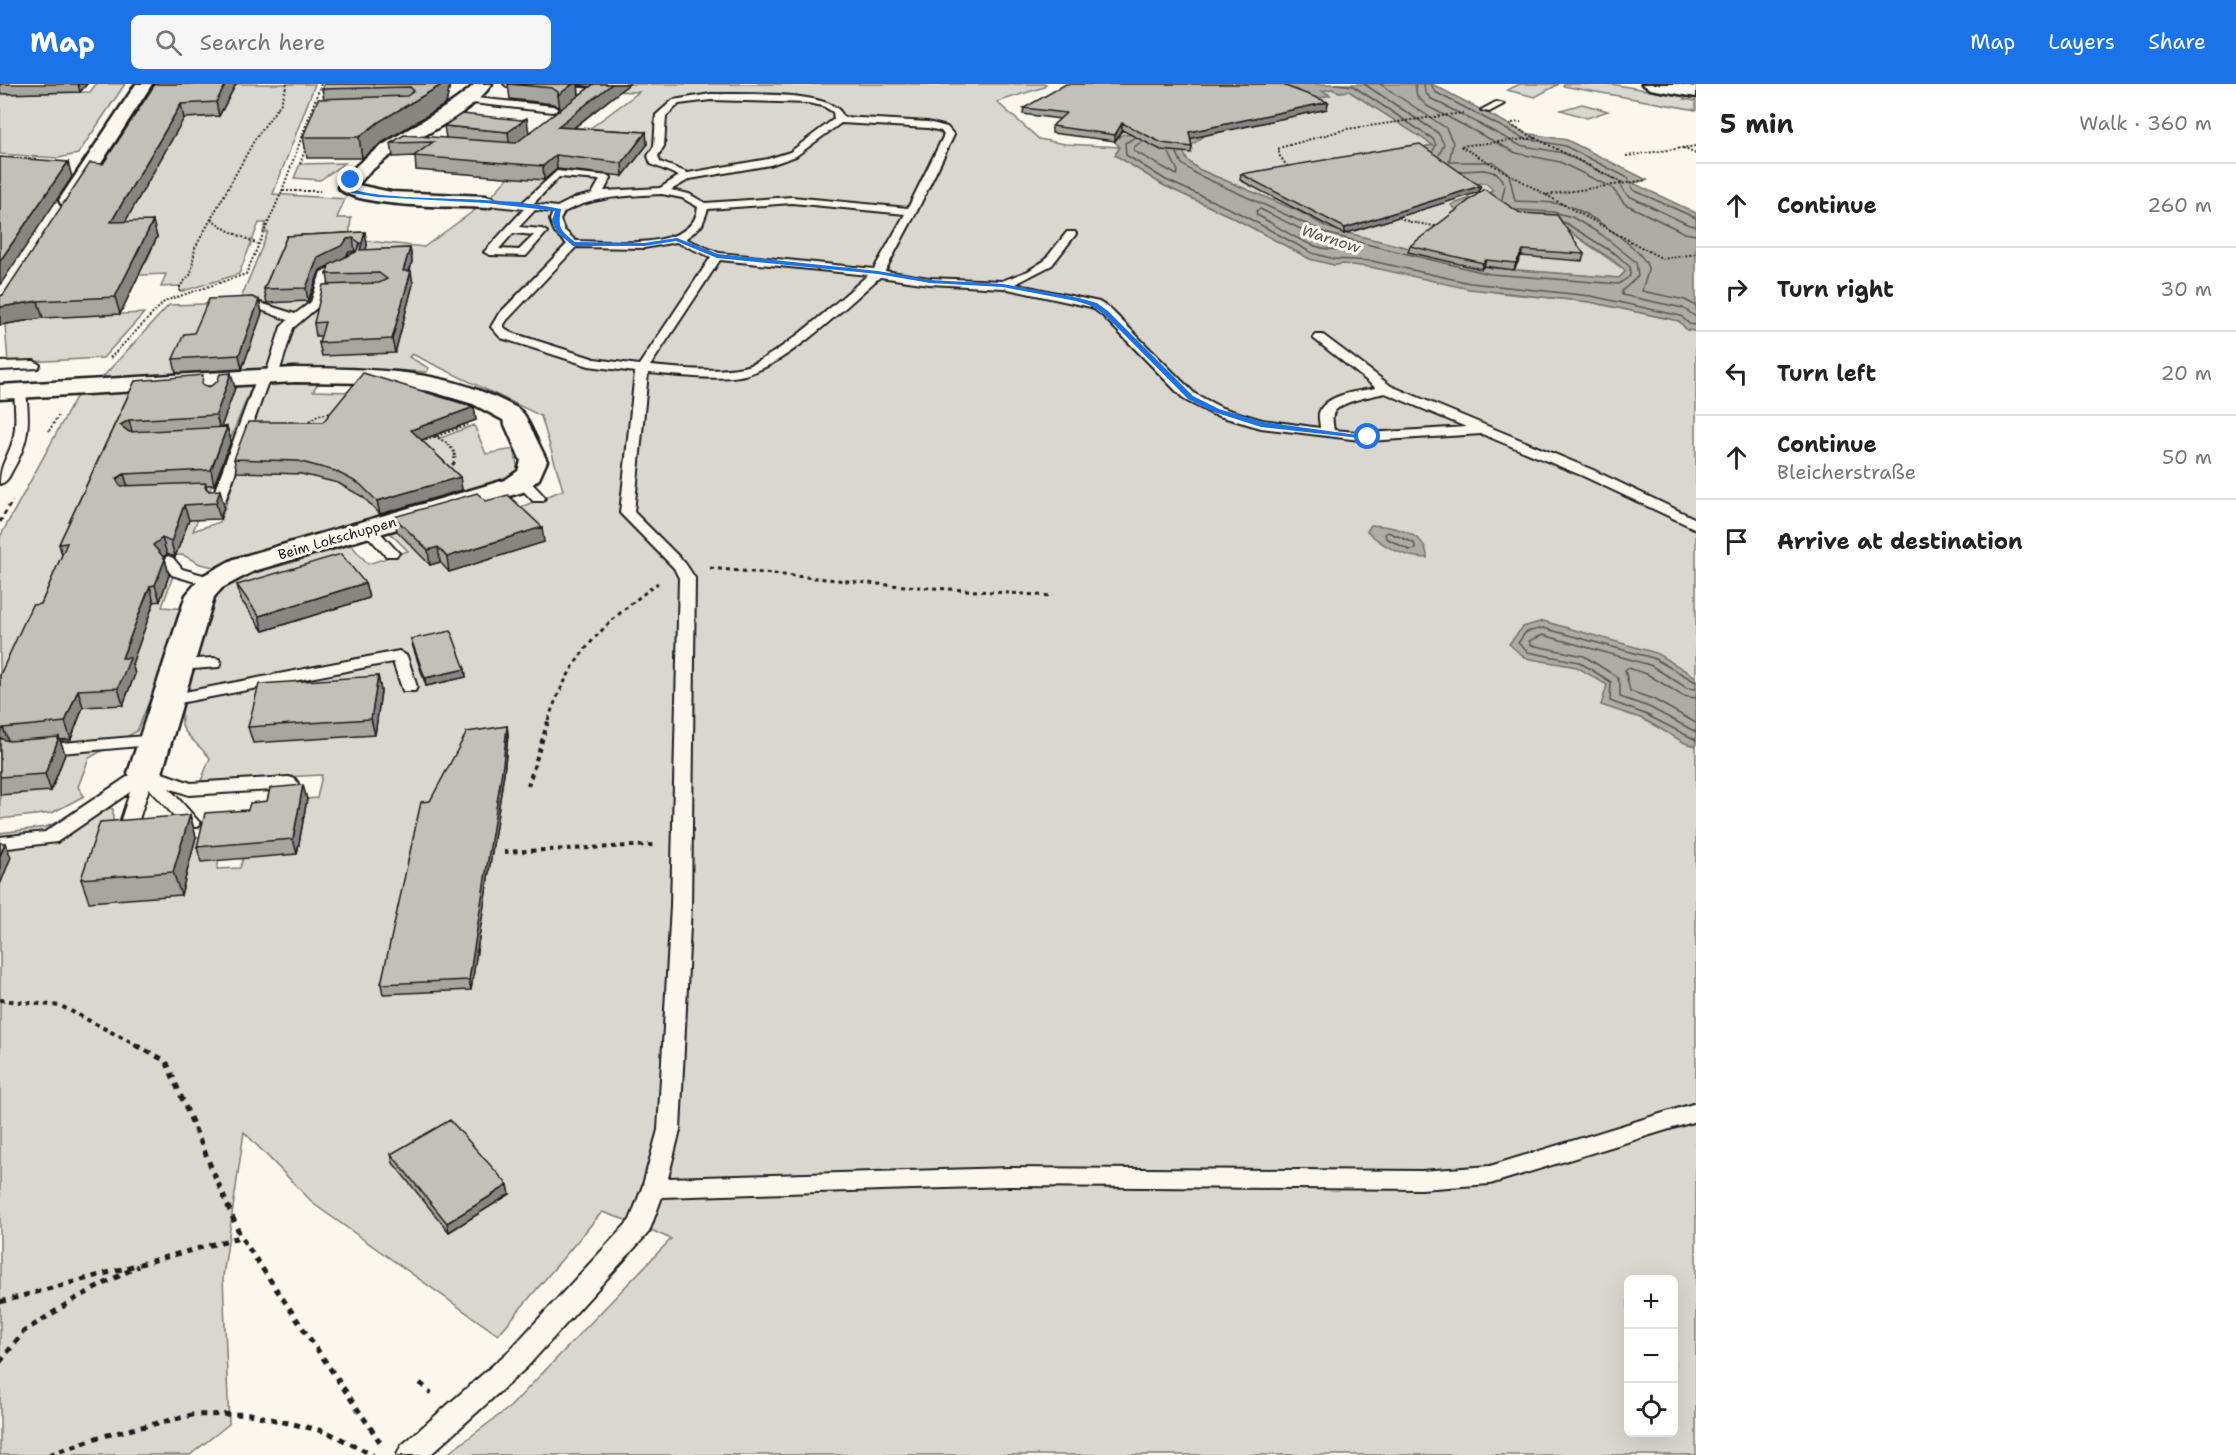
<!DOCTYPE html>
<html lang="en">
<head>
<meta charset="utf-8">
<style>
  :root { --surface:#fff; --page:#f6f6f6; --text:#222; --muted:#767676; --line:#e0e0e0; --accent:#1a73e8 }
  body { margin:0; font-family:"Shantell Sans",sans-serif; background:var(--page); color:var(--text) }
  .controls { position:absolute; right:18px; bottom:18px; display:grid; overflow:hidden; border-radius:9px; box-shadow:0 6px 24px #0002 }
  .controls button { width:54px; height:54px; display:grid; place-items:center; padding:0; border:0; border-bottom:2px solid var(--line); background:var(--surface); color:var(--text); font:30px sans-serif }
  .stop { position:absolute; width:18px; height:18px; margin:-14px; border:4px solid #1a73e8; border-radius:50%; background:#fff }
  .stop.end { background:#1a73e8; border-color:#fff; box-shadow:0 2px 6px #0008 }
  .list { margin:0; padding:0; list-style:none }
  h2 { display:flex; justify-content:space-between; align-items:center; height:78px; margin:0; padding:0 24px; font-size:26px }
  h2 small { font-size:20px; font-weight:400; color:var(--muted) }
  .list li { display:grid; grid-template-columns:39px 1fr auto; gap:18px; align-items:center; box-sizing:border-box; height:84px; padding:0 24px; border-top:2px solid var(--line) }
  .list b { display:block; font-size:22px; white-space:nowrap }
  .list p { margin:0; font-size:20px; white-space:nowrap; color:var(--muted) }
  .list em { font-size:20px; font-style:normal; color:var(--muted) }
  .icon { flex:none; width:33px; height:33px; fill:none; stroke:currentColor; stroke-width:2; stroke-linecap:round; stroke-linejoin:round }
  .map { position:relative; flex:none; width:1696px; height:1371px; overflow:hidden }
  header { display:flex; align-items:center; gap:36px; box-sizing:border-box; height:84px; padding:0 30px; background:var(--accent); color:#fff }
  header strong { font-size:28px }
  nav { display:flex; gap:33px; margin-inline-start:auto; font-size:21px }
  .search { width:420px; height:54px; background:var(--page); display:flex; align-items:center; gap:15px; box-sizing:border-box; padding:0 21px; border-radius:9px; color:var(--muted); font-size:22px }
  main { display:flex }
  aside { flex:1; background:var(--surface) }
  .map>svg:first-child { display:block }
  .green { fill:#dad7ce; stroke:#7b7a75; stroke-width:1.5; fill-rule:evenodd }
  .water { fill:#afaca5; stroke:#74726e; stroke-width:1.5; fill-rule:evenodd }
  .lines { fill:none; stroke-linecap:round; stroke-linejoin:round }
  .shore { stroke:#575653; stroke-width:1.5 }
  .lane-casing { stroke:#1c1c1c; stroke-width:4 }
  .street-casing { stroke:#1c1c1c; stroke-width:5 }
  .secondary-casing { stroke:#1c1c1c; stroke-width:5 }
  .path-far3 { stroke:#1c1c1c; stroke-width:2; stroke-dasharray:2 2; stroke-linecap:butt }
  .path-far2 { stroke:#1c1c1c; stroke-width:3; stroke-dasharray:4 4; stroke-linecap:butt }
  .path-far1 { stroke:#1c1c1c; stroke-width:4; stroke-dasharray:4.5 4.5; stroke-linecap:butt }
  .path { stroke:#1c1c1c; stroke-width:5; stroke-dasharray:6 6; stroke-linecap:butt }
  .lane { fill:#fbf7ec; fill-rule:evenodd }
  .street { fill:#fbf7ec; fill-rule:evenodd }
  .secondary { fill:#fbf7ec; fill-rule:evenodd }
  .wall { fill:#a8a59e; stroke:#1c1c1c; stroke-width:1.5; fill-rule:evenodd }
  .shaded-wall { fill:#888681; stroke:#1c1c1c; stroke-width:1.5 }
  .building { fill:#c3c0b8; stroke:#1c1c1c; stroke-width:1.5 }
  .route { fill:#1a73e8 }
  .labels { text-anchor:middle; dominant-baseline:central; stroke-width:6; stroke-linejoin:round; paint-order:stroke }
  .far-street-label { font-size:14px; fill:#1c1c1c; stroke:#fbf7ec }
  .far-water-label { font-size:15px; font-style:italic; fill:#575653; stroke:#fbf7ec }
</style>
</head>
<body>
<header>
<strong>Map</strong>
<div class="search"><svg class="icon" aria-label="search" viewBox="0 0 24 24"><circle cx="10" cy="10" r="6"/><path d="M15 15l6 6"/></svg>Search here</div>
<nav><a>Map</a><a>Layers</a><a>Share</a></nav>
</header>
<main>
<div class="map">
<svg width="1696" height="1371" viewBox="0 0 1696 1371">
  <rect width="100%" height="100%" fill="#fbf7ec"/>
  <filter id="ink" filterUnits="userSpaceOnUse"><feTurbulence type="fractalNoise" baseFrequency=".0167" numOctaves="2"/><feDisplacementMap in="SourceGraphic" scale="12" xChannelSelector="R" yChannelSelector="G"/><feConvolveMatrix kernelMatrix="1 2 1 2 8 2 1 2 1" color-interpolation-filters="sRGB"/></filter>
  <g filter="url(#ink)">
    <!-- green -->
    <path class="green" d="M96,0H125L78,70L58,74L0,70V10L90,8Z
      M236,0H315L273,110L345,115L337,134H351L349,155L424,163L486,118L527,73L550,74L639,8L605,7L622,0H1046L1044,3L997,18L1039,55L1065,60L1120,63L1115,71L1163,101L1234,134L1310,175L1334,181L1343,180L1371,183L1501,209L1590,218L1679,237L1687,246L1696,247V1371H446L510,1323L671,1155L640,1141L602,1128L498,1251L315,1121L244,1048L223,1193L229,1340L190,1371H0V749L46,743L98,719L113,725V752L196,753L225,751L217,785L240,784L248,759L274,718L317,714L322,691L201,697L210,674C203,665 191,656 184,646C172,628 212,527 220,503L232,496L351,461L368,480L408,467L390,449L509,413L516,425L563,406L541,332L412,270L409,273L429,284L427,288C318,280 209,290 100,296L169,221L239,219L268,148H263L266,139H259L239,190L180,208V202L161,203L166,190L45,195L54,183L146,179L154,160L64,165L119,148L184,34L219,32ZM1628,1196H1674V1348H1628Z
      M1520,0H1559L1535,13L1507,6Z
      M1565,0H1611L1686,13L1684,15L1696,17V26L1563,2Z
      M1332,5L1339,8L1349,7L1434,61L1403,67L1419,103L1487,99L1494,106L1563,143L1626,187L1619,194L1491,184L1367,154L1328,144L1298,127L1198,85L1187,76L1182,67L1217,43L1329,10L1321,7Z
      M1582,20L1608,27L1587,34L1561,26Z
      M345,79L320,96L294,94L300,80Z
      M144,229L103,274L8,279L5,240L9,235Z
      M320,296L313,307L351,308L441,354L474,341L486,370L514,365L518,386L512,393L496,400L219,484L200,480L183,471L146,473L173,492L162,523L187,525L137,647L89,674L78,703L84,712L52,729L0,735V453L75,315L82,307L253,299L193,447L220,438L266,303L272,298Z"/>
    <!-- water -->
    <path class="water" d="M1243,0H1432L1525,49L1567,56L1647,96L1633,99L1696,129V247L1687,246L1679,237L1590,218L1469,205L1371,183L1343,180L1334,181L1310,175L1234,134L1163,101L1115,71L1120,63L1114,57L1123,50L1128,51ZM1332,5L1339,8L1349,7L1433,61L1402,67L1419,103L1486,99L1493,106L1451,121L1470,137L1563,143L1613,176L1626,187L1619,194L1491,184L1367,154L1328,144L1298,127L1198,85L1187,76L1183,67L1217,43L1330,11L1322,7Z
      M1371,441C1390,442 1428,448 1427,474C1405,474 1382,462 1367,447Z
      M1543,537L1656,569L1696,593V662L1685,659L1643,635L1601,621L1607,601L1577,583L1525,574L1509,560L1523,543Z"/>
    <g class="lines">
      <!-- shore -->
      <path class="shore" d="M1336,0L1353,2L1433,55L1436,61L1433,67
        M1364,0L1438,49L1444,60L1439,71
        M1380,0L1446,44L1453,59L1449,78H1493L1509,90L1515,117C1532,118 1549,117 1566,121C1583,125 1646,166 1648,185C1648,192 1643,200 1642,207L1685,216L1696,222
        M1415,0L1417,12L1427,22L1516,69L1560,78L1612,104L1625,120L1685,149L1696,151
        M1424,0L1425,8L1430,14L1519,61L1563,69L1620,98L1624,108L1629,112L1689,141L1696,142
        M1431,0L1435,8L1523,54L1565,62L1628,94L1633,106L1696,134
        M1134,54L1125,59L1126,71L1166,96L1237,128L1312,169L1334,175L1372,177L1470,199L1591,212L1681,232L1689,240L1696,241
        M1141,58L1134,63V67L1177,91L1178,87L1169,69
        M1177,69L1182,80L1196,90L1326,149L1366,160L1490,190L1619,200L1630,192V183L1617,171L1564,138
        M1461,87L1484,86L1497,89L1505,101L1502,115
        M1260,125L1323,156L1340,161L1341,165C1312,169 1282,144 1257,131L1256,127Z
        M1518,126L1553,128L1572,133L1602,151L1636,178L1638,192L1622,207V211L1683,224L1696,233
        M1388,448L1414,459L1416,465L1409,466L1386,454L1385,450Z
        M1696,598L1653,574L1543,544L1526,548L1518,559L1528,568L1579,578L1611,598L1610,617L1645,630L1696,656
        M1696,605L1687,604L1650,581L1543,551L1529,557L1531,561L1584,572L1617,593L1620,600V613L1649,623L1696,648
        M1696,614L1683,612L1647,590L1628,584L1625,586L1630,607L1653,615L1696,639"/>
      <!-- lane casing -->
      <g class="lane-casing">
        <path id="lane" d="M504,0H536L593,5L597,8L593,11L508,3Z
          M711,10C737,11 837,5 843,33L928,38L947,43L954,51L917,127L885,187L929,194L1002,197L1028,187L1044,177L1067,148H1075L1076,150L1052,181L1015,200L1099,218L1110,225L1195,310L1222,324L1262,336L1320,344C1320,340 1318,333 1319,329C1325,310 1360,307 1376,304L1313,254L1315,251H1323L1391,302L1593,386L1696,435V445L1583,392L1482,350L1368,357L1261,344L1212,330L1185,316L1102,231L1091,223L1003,204L929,200L880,193C846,222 790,278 748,290C722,298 676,291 648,289L634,428L685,479L695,494L691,822L680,1046L668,1094L1009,1084L1421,1087L1490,1082L1696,1019V1037L1490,1100L1421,1105L1009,1102L662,1113L649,1148L527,1283L430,1371H397L401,1362L509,1267L630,1136L642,1104L658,1046L671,822L679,494L674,484L620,429L635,288L589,282L501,254L491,243L498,231L567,160L555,149L550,136L553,128L535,126L519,143L542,145L547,148L526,172L490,171L484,168L486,166L524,125L486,121L481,118L486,115L522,119L557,87L610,92L611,94L604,107L660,104L679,92L651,80L648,72L654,62L656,31L673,16ZM711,16L808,19L823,22L833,28L834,35L790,68L768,75L688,89L660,78L658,72L664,62L666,32L679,20ZM841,39L928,44L941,47L944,51L908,124L792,113L705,119L689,110L671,106L690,95L770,81L796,72ZM559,93L600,96L592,110L575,114L557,123L533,120ZM662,110L682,114L698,123C694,169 608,157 576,157L564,146L560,136L564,128C595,112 627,112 662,110ZM792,119L905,130L874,185L719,169L686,155L702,141L708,125ZM513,149L534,151L519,166L499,165ZM676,158L711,173L639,281L595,275L509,248L503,242L507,236L576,163L644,164ZM720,176L868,191C839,215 776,276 743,283C713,289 680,284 650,282ZM1385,309L1466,343L1368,349L1334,346C1333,341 1332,335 1333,331C1335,318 1373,312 1385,309Z
          M466,13L553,22L558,25L553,28L463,18V14Z
          M1496,18L1504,20L1489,28L1481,26Z
          M348,176L352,177V181L330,192L320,221L293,244L278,292L276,295H269L225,417L218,421L213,420L211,417L257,293L258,290H266L281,243L288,236L248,221L254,217L295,230L311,218L321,188Z
          M34,277L40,281L38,284L0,286V278Z
          M20,304L26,308C30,341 29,358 12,387C9,393 7,398 0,400C0,380 8,374 13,356C17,340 15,324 14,308Z
          M522,393L527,394L543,411L545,414L543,417H533L517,400L515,397L517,394Z
          M369,441L374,442L396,466L399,469L396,472H386L364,448L362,445Z
          M168,472L173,474L182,485L217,495L220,498L212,503L172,491L160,477Z
          M399,567L407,572L417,603L415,607H403L393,578L169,621L163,620L160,616L163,612L169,611Z
          M213,574L219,575L221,579L219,583L179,586L171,581L179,576Z
          M156,651L162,652L165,656L162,660L39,671L33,670L30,666L33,662L39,661Z
          M145,683L191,699L289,693L295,695L298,699L295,703L289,705L189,711L169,704L200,739L198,743H184L149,704L134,751L132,755H118L116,751L130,708L57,758L0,765V753L45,748L139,685Z"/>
      </g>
      <!-- street casing -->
      <g class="street-casing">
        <path id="street" d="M136,0H152L75,120H61L59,116Z
          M475,0H492C458,46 393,56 358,101L391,108L486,112L493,114L496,118L493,122L486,124C459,122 352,124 338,103C370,56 433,39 475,0Z
          M295,284C365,285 439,284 503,317C511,321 520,324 525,332L547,377L539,395L523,408L254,487L222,504L214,513L162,689L157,696L145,699L133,696L128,689L186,511L202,492L234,475L505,396L518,387L521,377L503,336L473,320L429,307L376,299L295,298L0,315V301Z"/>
      </g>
      <!-- secondary casing -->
      <g class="secondary-casing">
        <path id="secondary" d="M1642,0H1678L1696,3V13L1650,5Z"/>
      </g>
      <!-- path-far3 -->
      <path class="path-far3" d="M1512,39L1521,38
        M1510,41L1623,99
        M1535,54L1460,62L1546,111L1647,96
        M1683,64L1696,70
        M1626,72L1696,62
        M300,80L307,61
        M1290,86L1279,71V64L1347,45L1463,29
        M282,107L321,0
        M1546,111L1663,175L1696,170
        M1395,132L1410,138L1440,143
        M211,135L227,146L258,160
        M180,208V202L191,190L195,164L255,55L281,19L287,0
        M110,274L165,217L246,190L282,107H320
        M303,342L318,331L336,328
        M49,347L58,332
        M431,350L447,359L455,369L454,375
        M418,359L468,341"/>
      <!-- path-far2 -->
      <path class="path-far2" d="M447,387L454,379L455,373
        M0,438L12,417
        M710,484L889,501L1053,512
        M548,636C572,569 603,540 658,499"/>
      <!-- path-far1 -->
      <path class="path-far1" d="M528,702L549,634
        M504,768L654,761
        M0,916L61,922L138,962"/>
      <!-- path -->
      <path class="path" d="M135,961L166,977L241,1153L380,1358
        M0,1218L240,1153
        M0,1278L23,1248L73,1216L138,1182
        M420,1299L431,1309
        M49,1371L99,1353L192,1331L250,1330L327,1348L373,1371"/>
      <!-- lane -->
      <use href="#lane" class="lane"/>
      <!-- street -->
      <use href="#street" class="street"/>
      <!-- secondary -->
      <use href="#secondary" class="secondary"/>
    </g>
    <!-- wall -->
    <path class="wall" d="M0,0H87L80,8L0,10Z
      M155,0H236L219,32L184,34L125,138L157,153L120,230L43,234L0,241V212L3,211L103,80Z
      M324,0H450L446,20L383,58L362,74H307L303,53L324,15L322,5Z
      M508,0H629L574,44L646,48L647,61L623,92L557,85L544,96L416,86L415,72L393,73L391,59L446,54L444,42L529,50L560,26L559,23L553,20L510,15ZM578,1L590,3L579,11Z
      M1328,18L1327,25L1190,54L1192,63L1191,69L1161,66L1122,46L1115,57L1052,49V42L1060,35L1023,30L1024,24Z
      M1241,90L1480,102L1479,108L1344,150L1240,96Z
      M1520,129L1584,170L1582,177L1521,172L1514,186L1484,182L1481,185L1408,168L1410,162Z
      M365,148L367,161L366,166L410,164L412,177L410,187L413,200L395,269L322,272L319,259L321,252H316L314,239L329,201L327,190L329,182L320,186L308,217L267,219L264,205L287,152ZM355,167L356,168L346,172L349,168Z
      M259,216L262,229L242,285L176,289L173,275L194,249Z
      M135,297L235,304L221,343H227L231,357L214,401H206L207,405L224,422L220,435L189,436L175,473L167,470L163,473L165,475L169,491L160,517L154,518L132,580L135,590L123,621L83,623L71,655L60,656L65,670L51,707L0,711V591L41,520L62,471L59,460Z
      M474,323L476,336L421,356L460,393L462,406L380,430L363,413L338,399L301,390L237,388L234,375L323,338Z
      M486,417L544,458L449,488L440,478L430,481L397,447L394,433Z
      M365,499L369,514L263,547L241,516L237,501Z
      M411,555L465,585L466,593L426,602L413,563Z
      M378,592L381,607L375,651L253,659L248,643Z
      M507,642L508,651L504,689L471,906L383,910L381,900L430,717Z
      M307,715L297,770L201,778L197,763L248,726Z
      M190,731L196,753L181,811L89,818L81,795Z
      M391,1070L510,1110L449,1148L393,1079Z"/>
    <!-- shaded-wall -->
    <path class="shaded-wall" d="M78,0H87L80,8Z
      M226,0H236L219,32L216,18Z
      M443,0H450L446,20L383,58L362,74L359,53L380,37Z
      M573,0H578L579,12L560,26L558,11Z
      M612,0H629L558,56L557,43Z
      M1328,18L1327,25L1188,55L1189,48Z
      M181,20L184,34L116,154L111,138Z
      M527,34L529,50L510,64L508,48Z
      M1122,39V46L1115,57V51Z
      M646,48L647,61L623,92L622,79Z
      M556,71L557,85L544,96L543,82Z
      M68,78L72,93L0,201V177Z
      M1480,102L1479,108L1344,150L1345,144Z
      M153,137L157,153L120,230L115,213Z
      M365,148L367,161L363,179L360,166Z
      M353,154L355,167L349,168L345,174L320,186L308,217L306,204L318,173L347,155Z
      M410,164L412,177L406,200L403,187Z
      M1523,166L1521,172L1514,186L1516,179Z
      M1486,176L1484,182L1481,185L1483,179Z
      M411,187L413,200L395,269L392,255Z
      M259,216L262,229L242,285L239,271Z
      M38,217L43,234L0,241V223Z
      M231,289L235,304L220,346L216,331Z
      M474,323L476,336L413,359L411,346Z
      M129,336L133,351L120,341Z
      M227,343L231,357L214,401L211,386Z
      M124,390L129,406L120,411L116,395Z
      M460,393L462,406L380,430L377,417Z
      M220,406L224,422L220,435L216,419Z
      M184,421L189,436L175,473L171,458Z
      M542,443L544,458L449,488L447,473Z
      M162,454L167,470L158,477L153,461Z
      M438,463L440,478L430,481L428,466Z
      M165,475L169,491L160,517L155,501Z
      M365,499L369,514L263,547L259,532Z
      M150,502L154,518L132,580L135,590L123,621L118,604L122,574Z
      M465,585L466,593L426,602L425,594Z
      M378,592L381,607L375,651L371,635Z
      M78,606L83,623L71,655L65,638Z
      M507,642L508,651L504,689L471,906L469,896Z
      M3,644L10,661L0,654V648Z
      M59,653L65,670L51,707L45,690Z
      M303,701L307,715L297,770L293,755Z
      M190,731L196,753L181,811L173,788Z
      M5,759L11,773L0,801V772Z
      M508,1101L510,1110L449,1148L447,1139Z"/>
    <!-- building -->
    <path class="building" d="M155,0H226L216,18L181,20L111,138L153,137L115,213L38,217L0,223V212L3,211L90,79L103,80Z
      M324,0H443L380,37L359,53H303L318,15L407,12L414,7L410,3L322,5Z
      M509,0H573L558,11V8L552,4Z
      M594,0H612L557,43L646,48L622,79L556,71L543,82L414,72L433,58L391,59L404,51L516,59Z
      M1066,0H1280L1328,18L1189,48L1192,63L1162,59L1122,39L1115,51L1052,42L1066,29L1024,24Z
      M462,30L522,36L527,34L508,48L444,42Z
      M1420,60L1480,102L1345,144L1241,90Z
      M0,73L68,78L0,177Z
      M1484,105L1520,129L1557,131L1584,170L1523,166L1516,179L1486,176L1483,179L1410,162Z
      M365,148L360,166L410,164L403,187H411L392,255L319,259L325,238L314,239L323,201L379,199L387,195L379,189L327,190L329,181L356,168L360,159L353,154L347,155L343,161L318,173L306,204L264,205L287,152Z
      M252,213L259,216L239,271L173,275L184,250L194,249L209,215Z
      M231,289L216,331L129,336L120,341L129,348L227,343L211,386L124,390L116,395L120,402L206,399L205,403L209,407L220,406L216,419L184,421L171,458L162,454L153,461L165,475L155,501L150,502L122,574H130L118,604L78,606L65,638L3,644L0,648V591L32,521L41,520L67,459L59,460L135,297L203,291L202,300L209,303L217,298L220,290Z
      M363,289L474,323L411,346L460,393L377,417L360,400L335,387L298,377L234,375L248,338H323Z
      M477,409L486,417L508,411L542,443L447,473L438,463L428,466L394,433Z
      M341,470L365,499L259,532L237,501Z
      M451,547L465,585L425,594L411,555Z
      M378,592L371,635L248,643L259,600Z
      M507,642L503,680L469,896L381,900L421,718L430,717L467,648Z
      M0,653L2,655L9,657L59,653L45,690L0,693Z
      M303,701L293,755L197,763L205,729L248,726L250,719L267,717L270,704Z
      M190,731L173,788L81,795L100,738Z
      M0,759H5L0,772Z
      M450,1036L508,1101L447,1139L391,1070Z"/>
  </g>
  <!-- route -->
  <path class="route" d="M351,95L354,96L350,103C365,115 458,114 483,116C509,117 535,120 561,125C558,144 559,145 575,158L644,159L677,154L718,170L878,187L930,196L1003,200L1079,214L1097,219L1108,227L1193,312L1219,325L1262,338L1372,353L1368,355L1261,343L1214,328L1188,315L1104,230L1092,222L1076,217L1003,203L930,199L878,190L717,174L676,157L644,162H573L557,148L552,136L555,127L486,119L377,113L352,109L345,103Z"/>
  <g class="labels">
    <!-- far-street labels -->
    <g class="far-street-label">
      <text transform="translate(337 454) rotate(-16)">Beim Lokschuppen</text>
    </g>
    <!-- far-water labels -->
    <g class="far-water-label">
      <text transform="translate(1331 155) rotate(18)">Warnow</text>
    </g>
  </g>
</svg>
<div class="controls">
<button>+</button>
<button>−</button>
<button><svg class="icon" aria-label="locate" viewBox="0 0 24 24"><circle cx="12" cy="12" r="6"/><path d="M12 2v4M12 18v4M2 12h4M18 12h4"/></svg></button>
</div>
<div class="stop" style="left:1368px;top:353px"></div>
<div class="stop end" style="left:351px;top:96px"></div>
</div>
<aside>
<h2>5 min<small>Walk · 360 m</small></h2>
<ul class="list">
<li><svg class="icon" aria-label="ahead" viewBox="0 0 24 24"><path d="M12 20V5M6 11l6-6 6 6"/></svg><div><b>Continue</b></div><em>260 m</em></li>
<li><svg class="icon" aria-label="right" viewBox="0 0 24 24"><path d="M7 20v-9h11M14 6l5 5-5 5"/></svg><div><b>Turn right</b></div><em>30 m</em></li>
<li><svg class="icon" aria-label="left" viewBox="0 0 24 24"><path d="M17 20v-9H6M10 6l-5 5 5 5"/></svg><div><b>Turn left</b></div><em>20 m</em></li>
<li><svg class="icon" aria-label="ahead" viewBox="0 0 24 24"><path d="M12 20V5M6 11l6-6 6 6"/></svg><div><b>Continue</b><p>Bleicherstraße</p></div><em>50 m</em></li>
<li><svg class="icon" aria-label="arrive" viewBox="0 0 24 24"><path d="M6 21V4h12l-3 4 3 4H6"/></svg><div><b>Arrive at destination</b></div></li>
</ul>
</aside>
</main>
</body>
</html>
